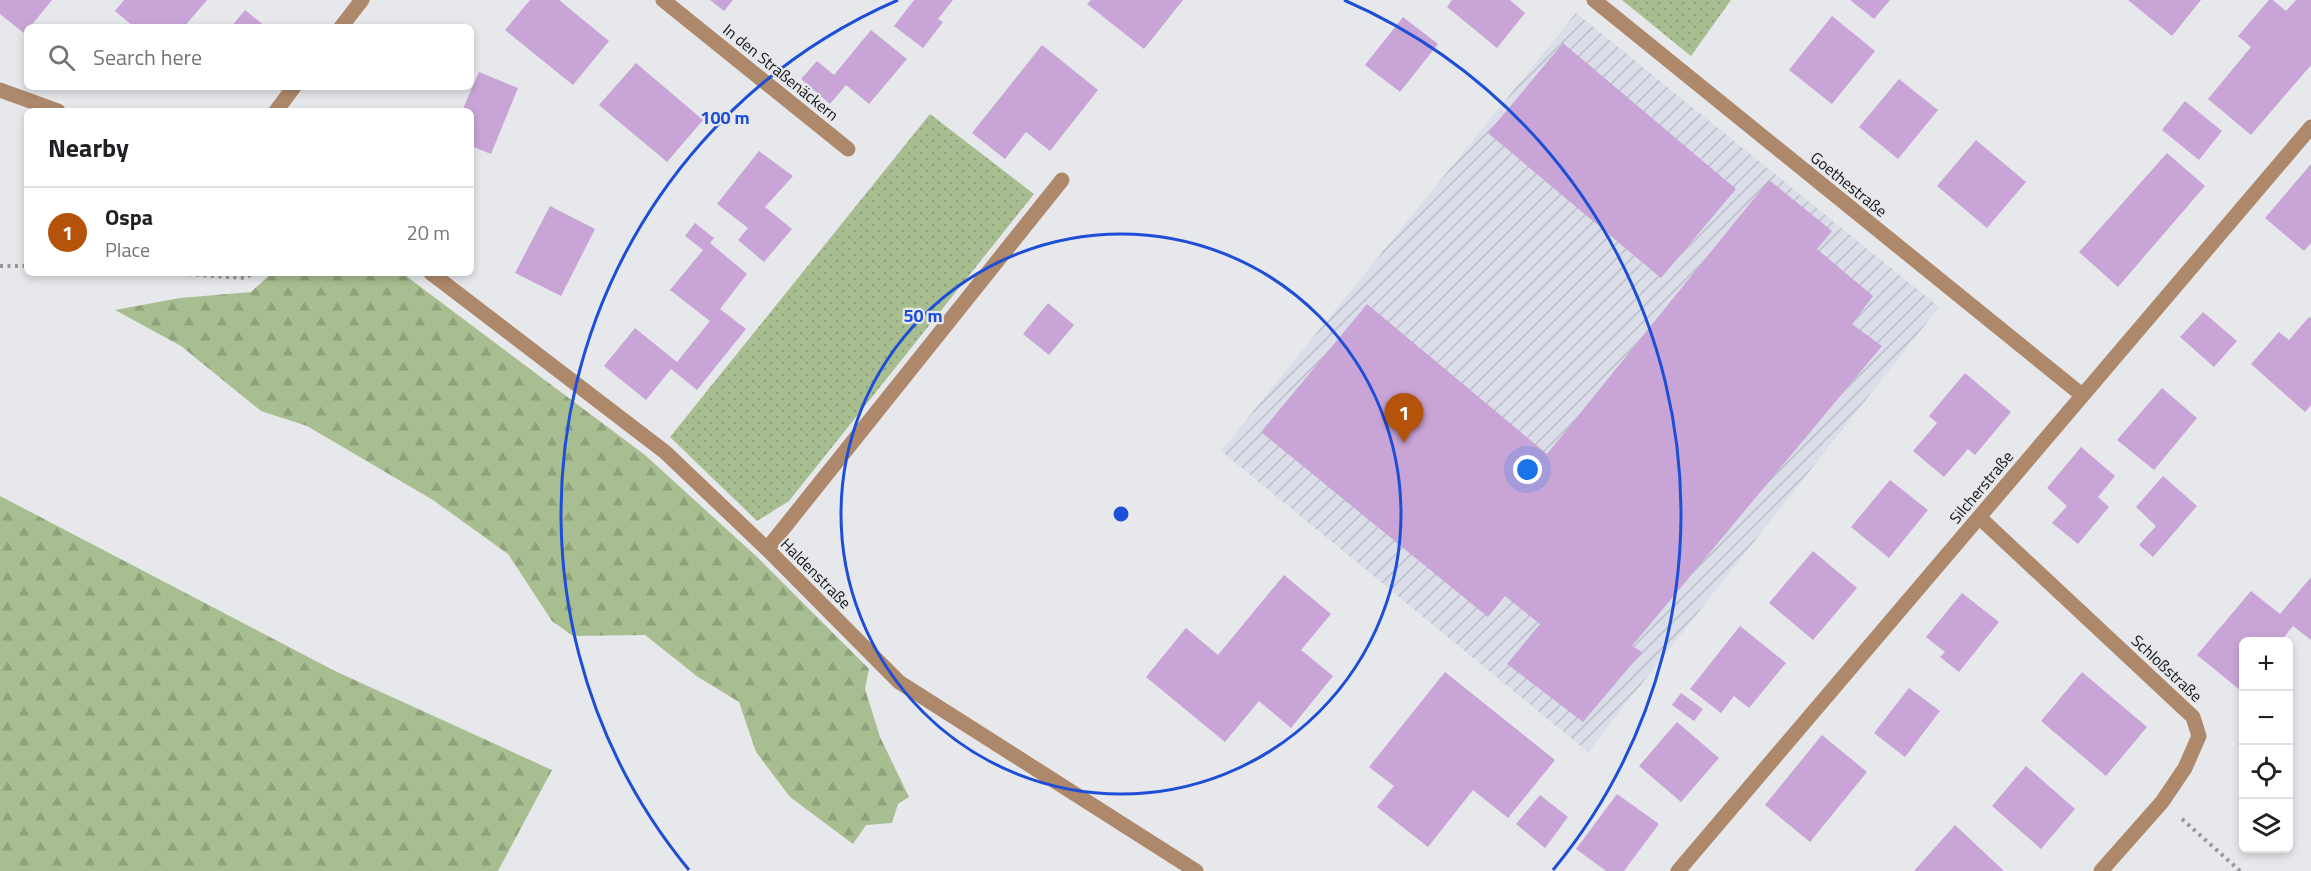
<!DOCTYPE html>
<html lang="en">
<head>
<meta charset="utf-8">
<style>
  :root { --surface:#fff; --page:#f2f2f2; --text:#202124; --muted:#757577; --line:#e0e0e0; --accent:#b45309 }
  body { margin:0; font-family:"Titillium Web",sans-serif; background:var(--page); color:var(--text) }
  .controls { position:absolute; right:18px; bottom:18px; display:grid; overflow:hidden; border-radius:9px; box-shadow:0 3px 9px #0003 }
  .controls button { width:54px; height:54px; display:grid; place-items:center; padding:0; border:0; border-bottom:2px solid var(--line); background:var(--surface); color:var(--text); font:30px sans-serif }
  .you { position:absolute; left:1528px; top:470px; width:21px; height:21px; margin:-15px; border:4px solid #fff; border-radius:50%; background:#1a73e8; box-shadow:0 0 0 9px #1a73e833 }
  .badge { display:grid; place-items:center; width:39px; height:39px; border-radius:50%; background:var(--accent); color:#fff; font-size:20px; font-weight:700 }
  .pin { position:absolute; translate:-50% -50px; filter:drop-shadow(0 2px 3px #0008) }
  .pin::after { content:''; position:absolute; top:32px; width:21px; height:18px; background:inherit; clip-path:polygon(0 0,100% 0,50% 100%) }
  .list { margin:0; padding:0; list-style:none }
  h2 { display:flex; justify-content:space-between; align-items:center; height:78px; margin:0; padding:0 24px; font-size:26px }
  h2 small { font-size:20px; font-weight:400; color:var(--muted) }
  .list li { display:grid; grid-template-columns:39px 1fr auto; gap:18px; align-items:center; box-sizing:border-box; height:90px; padding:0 24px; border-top:2px solid var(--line) }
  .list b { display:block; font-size:22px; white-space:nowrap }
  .list p { margin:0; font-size:20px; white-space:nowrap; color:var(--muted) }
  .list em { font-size:20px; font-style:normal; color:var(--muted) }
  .icon { flex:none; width:33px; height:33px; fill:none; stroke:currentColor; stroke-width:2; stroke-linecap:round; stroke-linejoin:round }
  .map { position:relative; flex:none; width:2311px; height:871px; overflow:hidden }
  .search { position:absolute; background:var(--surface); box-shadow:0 3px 9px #0003; left:24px; top:24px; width:450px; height:66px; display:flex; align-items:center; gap:15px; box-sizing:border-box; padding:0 21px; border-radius:9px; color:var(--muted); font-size:22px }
  .panel { position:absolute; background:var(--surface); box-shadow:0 3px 9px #0003; left:24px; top:108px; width:450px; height:168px; border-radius:9px }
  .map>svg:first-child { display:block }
  .industrial { fill:url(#industrial-furrows) }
  .grass { fill:url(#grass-dots) }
  .forest { fill:url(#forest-firs) }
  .building { fill:#c9a5d7 }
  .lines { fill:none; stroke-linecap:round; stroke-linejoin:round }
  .path { stroke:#96979b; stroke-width:4; stroke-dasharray:3 4.5; stroke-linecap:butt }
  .lane { stroke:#ae886a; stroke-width:15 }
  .street { stroke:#ae886a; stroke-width:15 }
  .ring { fill:none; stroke:#1d4ed8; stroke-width:3 }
  .labels { text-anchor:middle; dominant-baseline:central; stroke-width:4.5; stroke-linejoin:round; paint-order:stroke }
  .street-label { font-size:16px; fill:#141416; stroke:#e6e8ec }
  .centre { fill:#1d4ed8; stroke:#e6e8ec; stroke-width:3 }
  .ring-label { font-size:18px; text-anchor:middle; font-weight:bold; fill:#1d4ed8; stroke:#e6e8ec; stroke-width:4.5; stroke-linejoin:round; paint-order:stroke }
</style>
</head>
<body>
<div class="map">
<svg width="2311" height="871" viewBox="0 0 2311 871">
  <defs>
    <pattern id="industrial-furrows" width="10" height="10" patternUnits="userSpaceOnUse" patternTransform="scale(1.5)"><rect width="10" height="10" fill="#dbdee9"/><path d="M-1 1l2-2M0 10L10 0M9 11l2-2" fill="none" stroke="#bbbec7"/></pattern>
    <pattern id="grass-dots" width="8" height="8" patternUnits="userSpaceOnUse" patternTransform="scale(1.5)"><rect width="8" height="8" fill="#a8be90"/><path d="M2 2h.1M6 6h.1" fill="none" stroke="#90a27b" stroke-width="1.8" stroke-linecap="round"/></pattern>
    <pattern id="forest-firs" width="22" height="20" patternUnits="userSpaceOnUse" patternTransform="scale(1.5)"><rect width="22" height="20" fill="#a8be90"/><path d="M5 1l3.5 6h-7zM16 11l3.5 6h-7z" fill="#90a27b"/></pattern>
  </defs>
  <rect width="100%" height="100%" fill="#e6e8ec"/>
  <!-- industrial -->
  <path class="industrial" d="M1576,13L1939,307L1588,752L1221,451Z"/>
  <!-- grass -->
  <path class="grass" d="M1622,0H1731L1691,56Z
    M930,114L1034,194L789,501L757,521L670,437Z"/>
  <!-- forest -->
  <path class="forest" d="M272,273H402L645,455L756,556L869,669L865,689L880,737L909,797L898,804L892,823L866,825L853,844L790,797L756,752L739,702L698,677L645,635L573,636L552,621L508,554L433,500L307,426L261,411L181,346L115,310L180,298L251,292Z
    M0,496L337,672L552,770L498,871H0Z"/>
  <!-- building -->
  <path class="building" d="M0,0H52L30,27H27L25,34L0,14Z
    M124,0H207L184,27H134L115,11Z
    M530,0H559L609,41L573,85L505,30Z
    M710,0H733L724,11Z
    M914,0H953L938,19L943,22L923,48L894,26Z
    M1091,0H1183L1144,49L1087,4Z
    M1452,0H1510L1525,13L1497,48L1447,7Z
    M1850,0H1890L1874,19Z
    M2128,0H2201L2172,36Z
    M2269,0H2273L2286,11L2296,0H2311V65L2251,135L2208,99L2251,47L2238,36Z
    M245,10L266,27H231Z
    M1832,16L1875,51L1832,104L1789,70Z
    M1403,17L1438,44L1400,92L1365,65Z
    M871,30L907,59L869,104L846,85L830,104L801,79L817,61L834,75Z
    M1563,43L1736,189L1661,278L1488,133Z
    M1042,45L1098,90L1050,151L1026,132L1005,159L972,133Z
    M636,63L703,120L667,162L599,105Z
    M479,72L518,88L491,154L471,146V111H462Z
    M1899,79L1938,110L1898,159L1859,127Z
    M2185,101L2222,131L2199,160L2162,130Z
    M1976,140L2026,182L1987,228L1937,186Z
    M759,151L793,176L765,207L792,229L764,262L738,240L748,228L717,204Z
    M2167,153L2205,186L2118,287L2079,252Z
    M2311,164V243L2304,251L2265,218Z
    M1769,180L1832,231L1817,249L1873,296L1852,324L1882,346L1632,646L1642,652L1583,722L1507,664L1540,624L1505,596L1488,617L1261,432L1367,304L1547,454Z
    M550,206L595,229L561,296L515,273Z
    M695,223L714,238L710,243L747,274L720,309L746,329L697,390L671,369L646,400L604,366L635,328L677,362L710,321L670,290L703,250L685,236Z
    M1048,303L1074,325L1049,355L1023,334Z
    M2203,312L2237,341L2214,367L2180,337Z
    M2309,317L2311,318V405L2305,412L2251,364L2279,332L2289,340Z
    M1965,373L2011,412L1975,455L1968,449L1944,477L1913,451L1937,423L1929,416Z
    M2162,388L2197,418L2154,470L2117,440Z
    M2081,447L2115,476L2098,497L2109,507L2078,544L2052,523L2067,506L2047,488Z
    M2163,476L2197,506L2153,557L2139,545L2156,526L2136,507Z
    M1890,480L1928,510L1889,558L1851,527Z
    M1813,551L1857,588L1813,640L1769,603Z
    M1284,575L1331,614L1301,650L1333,676L1291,728L1259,701L1225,742L1146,677L1186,628L1218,655Z
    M2311,577V640L2293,626L2280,642H2244V686L2240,690L2197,655L2251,591L2280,614Z
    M1962,593L1999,622L1959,672L1940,657L1945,652L1926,637Z
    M1740,626L1786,663L1749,708L1734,696L1721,713L1690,689Z
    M1445,672L1555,760L1508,818L1473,790L1428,847L1377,807L1394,786L1369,767Z
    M2082,672L2147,727L2106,776L2041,721Z
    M1909,688L1940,711L1905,757L1874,733Z
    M1681,693L1703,709L1694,721L1672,705Z
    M1677,722L1719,758L1681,802L1639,766Z
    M1822,735L1867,772L1810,842L1765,805Z
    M2026,766L2075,809L2041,849L1992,806Z
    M1617,794L1659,824L1624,871H1606L1576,849Z
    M1540,795L1568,817L1545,848L1516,824Z
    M1955,825L2004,871H1914Z"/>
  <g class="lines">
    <!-- path -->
    <path class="path" d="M0,266H27
      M166,273L246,278L253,273
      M2182,819L2240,871"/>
    <!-- lane -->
    <path class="lane" d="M767,549L1062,180"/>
    <!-- street -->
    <path class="street" d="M663,0L848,149
      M1594,0L2082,395
      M341,27L362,0
      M0,90L58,111
      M276,111L294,87
      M431,273L665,452L767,549L899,682L1196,871
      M1979,517L2193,717L2199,736L2185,768L2162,802L2101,871
      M1678,871L2311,127"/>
  </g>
  <!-- distance rings -->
  <g class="ring">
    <circle cx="1121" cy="514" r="280"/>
    <path d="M689 870A560 560 0 0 1 898 0M1344 0A560 560 0 0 1 1553 870"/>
  </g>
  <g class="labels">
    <!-- street labels -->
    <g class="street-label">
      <text transform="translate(781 72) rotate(39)">In den Straßenäckern</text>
      <text transform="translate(1849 184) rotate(39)">Goethestraße</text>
      <text transform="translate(1981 487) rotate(-50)">Silcherstraße</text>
      <text transform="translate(816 573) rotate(45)">Haldenstraße</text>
      <text transform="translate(2167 668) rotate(43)">Schloßstraße</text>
    </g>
  </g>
  <circle cx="1121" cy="514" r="9" class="centre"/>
  <g class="ring-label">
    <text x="725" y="124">100 m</text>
    <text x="923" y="322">50 m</text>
  </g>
</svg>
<div class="controls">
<button>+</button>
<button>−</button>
<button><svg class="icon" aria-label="locate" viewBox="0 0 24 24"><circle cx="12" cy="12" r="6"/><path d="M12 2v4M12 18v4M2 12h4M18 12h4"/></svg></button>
<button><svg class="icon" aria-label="layers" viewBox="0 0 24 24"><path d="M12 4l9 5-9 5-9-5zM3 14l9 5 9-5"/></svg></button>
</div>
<div class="you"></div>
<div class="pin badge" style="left:1404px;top:443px">1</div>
<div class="search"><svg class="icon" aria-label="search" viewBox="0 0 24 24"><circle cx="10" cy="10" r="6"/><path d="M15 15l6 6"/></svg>Search here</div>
<section class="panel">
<h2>Nearby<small></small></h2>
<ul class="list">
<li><span class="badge">1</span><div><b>Ospa</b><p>Place</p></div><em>20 m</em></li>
</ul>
</section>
</div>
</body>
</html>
